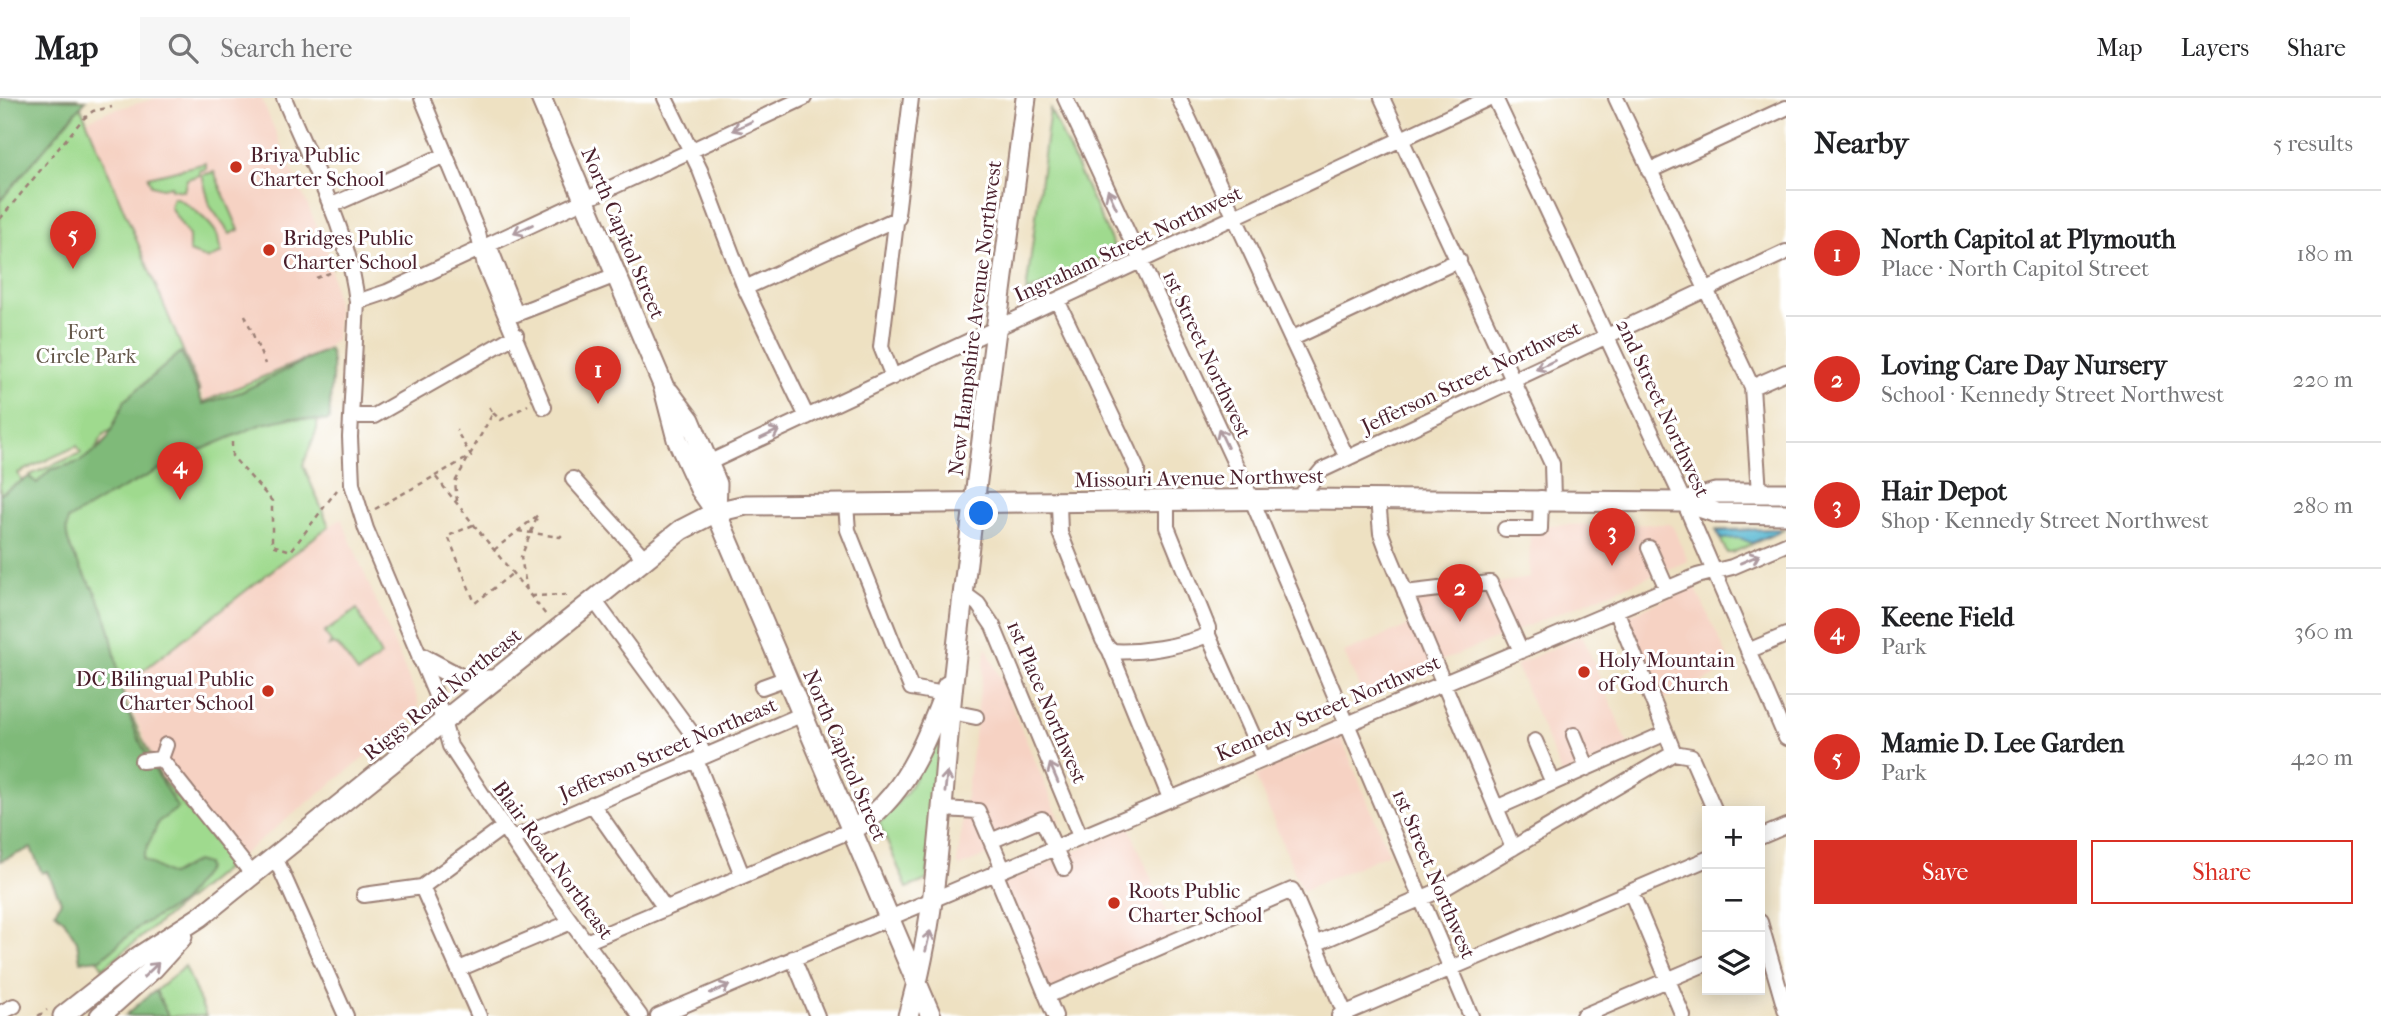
<!DOCTYPE html>
<html lang="en">
<head>
<meta charset="utf-8">
<style>
  :root { --surface:#fff; --page:#f6f6f6; --text:#202124; --muted:#757577; --line:#e0e0e0; --accent:#d93025 }
  body { margin:0; font-family:"IM FELL French Canon",serif; background:var(--page); color:var(--text) }
  .controls { position:absolute; right:21px; bottom:21px; display:grid; overflow:hidden; border-radius:0px; box-shadow:0 4px 18px #0003 }
  .controls button { width:63px; height:63px; display:grid; place-items:center; padding:0; border:0; border-bottom:2px solid var(--line); background:var(--surface); color:var(--text); font:35px sans-serif }
  .you { position:absolute; left:982px; top:416px; width:24px; height:24px; margin:-18px; border:5px solid #fff; border-radius:50%; background:#1a73e8; box-shadow:0 0 0 10px #1a73e833 }
  .badge { display:grid; place-items:center; width:46px; height:46px; border-radius:50%; background:var(--accent); color:#fff; font-size:23px; font-weight:700 }
  .pin { position:absolute; translate:-50% -58px; filter:drop-shadow(0 2px 4px #0008) }
  .pin::after { content:''; position:absolute; top:37px; width:24px; height:21px; background:inherit; clip-path:polygon(0 0,100% 0,50% 100%) }
  .list { margin:0; padding:0; list-style:none }
  h2 { display:flex; justify-content:space-between; align-items:center; height:91px; margin:0; padding:0 28px; font-size:30px }
  h2 small { font-size:23px; font-weight:400; color:var(--muted) }
  .list li { display:grid; grid-template-columns:46px 1fr auto; gap:21px; align-items:center; box-sizing:border-box; height:126px; padding:0 28px; border-top:2px solid var(--line) }
  .list b { display:block; font-size:26px; white-space:nowrap }
  .list p { margin:0; font-size:23px; white-space:nowrap; color:var(--muted) }
  .list em { font-size:23px; font-style:normal; color:var(--muted) }
  .actions { display:flex; gap:14px; padding:21px 28px }
  .actions a { flex:1; padding:16px 0; border:2px solid var(--accent); border-radius:0px; text-align:center; font-size:24px; color:var(--accent) }
  .actions .main { background:var(--accent); color:#fff }
  .icon { flex:none; width:38px; height:38px; fill:none; stroke:currentColor; stroke-width:2; stroke-linecap:round; stroke-linejoin:round }
  .map { position:relative; flex:none; width:1786px; height:918px; overflow:hidden }
  header { display:flex; align-items:center; gap:42px; box-sizing:border-box; height:98px; padding:0 35px; background:var(--surface); border-bottom:2px solid var(--line) }
  header strong { font-size:33px }
  nav { display:flex; gap:38px; margin-inline-start:auto; font-size:24px }
  .search { width:490px; height:63px; background:var(--page); display:flex; align-items:center; gap:18px; box-sizing:border-box; padding:0 24px; border-radius:0px; color:var(--muted); font-size:26px }
  main { display:flex }
  aside { flex:1; background:var(--surface) }
  .map>svg:first-child { display:block }
  .built { fill:#f6d2c3 }
  .green { fill:#9fda8e; stroke:#747c5c; stroke-width:2 }
  .forest { fill:#7fba79; stroke:#646c52; stroke-width:2 }
  .water { fill:#51b5d0; stroke:#4e6a7e; stroke-width:2 }
  .lines { fill:none; stroke-linecap:round; stroke-linejoin:round }
  .minor-casing { stroke:#9c8076; stroke-width:18 }
  .major-casing { stroke:#9c8076; stroke-width:23 }
  .path { stroke:#9c8076; stroke-width:2.5; stroke-dasharray:5 5; stroke-linecap:butt }
  .minor { stroke:#fff; stroke-width:14 }
  .major { stroke:#fff; stroke-width:19 }
  .oneway { stroke:#ae9aa0 }
  .poi-dot { fill:#c8321e; stroke:#fff; stroke-width:2.5 }
  .labels { text-anchor:middle; dominant-baseline:central; stroke-width:6; stroke-linejoin:round; paint-order:stroke }
  .poi-label { font-size:21px; fill:#4a1f2b; stroke:#fff; text-anchor:start }
  .street-label { font-size:21px; fill:#4a1f2b; stroke:#fff }
  .park-label { font-size:21px; fill:#645749; stroke:#fff }
</style>
</head>
<body>
<header>
<strong>Map</strong>
<div class="search"><svg class="icon" aria-label="search" viewBox="0 0 24 24"><circle cx="10" cy="10" r="6"/><path d="M15 15l6 6"/></svg>Search here</div>
<nav><a>Map</a><a>Layers</a><a>Share</a></nav>
</header>
<main>
<div class="map">
<svg width="1786" height="918" viewBox="0 0 1786 918">
  <rect width="100%" height="100%" fill="#fff"/>
  <filter id="ink" filterUnits="userSpaceOnUse"><feTurbulence type="fractalNoise" baseFrequency=".0143" numOctaves="2"/><feDisplacementMap in="SourceGraphic" scale="14" xChannelSelector="R" yChannelSelector="G"/><feConvolveMatrix kernelMatrix="1 2 1 2 8 2 1 2 1" color-interpolation-filters="sRGB"/></filter>
  <filter id="wash" filterUnits="userSpaceOnUse"><feTurbulence type="fractalNoise" baseFrequency=".00686" numOctaves="4" result="noise"/><feDisplacementMap in="SourceGraphic" scale="28" xChannelSelector="R" yChannelSelector="G"/><feGaussianBlur stdDeviation="1.57" result="paint"/><feColorMatrix in="noise" values="0 0 0 0 0 0 0 0 0 0 0 0 0 0 0 0 0 1.4 0 .05"/><feComposite in="paint" operator="in"/></filter>
  <g filter="url(#wash)">
    <rect width="100%" height="100%" fill="#eee1c2"/>
    <!-- built -->
    <path class="built" d="M157,0H261L328,154L338,214L336,242L322,254L205,303L86,23L106,14Z
      M341,420L418,602L419,616L232,765L162,681L122,589Z
      M1669,426L1673,429L1688,463L1362,595L1344,555L1421,522L1412,499L1529,480L1530,427Z
      M1695,489L1733,570L1658,604L1623,519Z
      M1582,537L1629,649L1562,677L1516,567Z
      M986,548L1061,724L960,769L957,765Z
      M1341,639L1389,755L1302,793L1255,678Z
      M1129,729L1180,846L1043,905L996,789Z"/>
    <!-- green -->
    <path class="green" d="M0,0H77L200,293L105,335L96,349L322,254L317,331L303,367L329,428L122,589L30,377L81,355L77,348L18,375L65,482L162,681L232,765L103,870L0,694Z
      M1050,11L1116,153L1026,195Z
      M206,65V71L199,73L200,77L187,81L184,93L171,91V88L162,90L151,87L148,79Z
      M214,74L239,132L230,136L210,108L202,77Z
      M173,99C183,101 214,126 218,139C219,144 219,149 222,155L208,161L189,154V138L170,109Z
      M1786,431L1732,455H1727L1716,432Z
      M357,511L381,558L358,575L338,548L333,546L329,548L331,544L324,535Z
      M943,628L927,782L907,790L879,725L907,694Z
      M185,868L206,918H126Z"/>
    <!-- forest -->
    <path class="forest" d="M0,0L86,2L0,103Z
      M329,251C337,273 328,297 330,321L326,323L290,320L262,326L184,359L106,399L68,422C60,445 86,476 96,496C114,530 115,568 125,604C136,642 157,678 178,710L158,724C154,738 146,748 143,761L171,777L196,763L206,766L207,771L180,806L141,827L101,861L80,863L77,843L64,822L55,814L61,803L47,773L42,775L31,750L0,763V396L29,379L37,385L50,372L79,364L99,350L107,341L125,302L181,254L203,306L241,294Z
      M156,893L168,918H125L151,895Z"/>
    <!-- water -->
    <path class="water" d="M1717,433L1779,431L1780,433L1752,445L1740,440L1721,441Z"/>
  </g>
  <g filter="url(#ink)">
    <g class="lines">
      <!-- minor casing -->
      <g class="minor-casing">
        <path id="minor" d="M284,0C311,66 349,132 357,204L350,339L352,386L366,431L435,595L450,648L525,761L640,918
          M422,0L478,135L485,168L544,309
          M665,0L700,72L745,190L807,319
          M1065,0L1252,402L1471,918
          M1179,0L1347,360
          M1382,0L1552,366L1553,400
          M1495,0L1684,404L1786,640
          M1616,0L1752,289L1759,395
          M1649,73L1786,10
          M330,108L445,57
          M489,147L516,216L616,177
          M745,190L898,120
          M1057,202L1137,371V403
          M357,204L387,194L804,0
          M1293,240L1459,162
          M893,279L881,249L911,0
          M1752,289L1786,274
          M351,318H374L516,237
          M708,365L1489,0
          M573,381L645,461
          M1298,401L1322,372L1786,154
          M1378,401L1381,435L1387,451L1513,750
          M1059,405L1060,435L1103,542L1110,553C1142,555 1178,549 1208,537V530L1167,429V403
          M846,407L848,432L911,590L944,596
          M1505,431H1540L1541,400
          M1649,450L1667,491
          M963,495L978,506L993,528L1080,738
          M1405,495L1490,485L1521,553
          M594,502L699,645L704,658
          M1616,512L1674,655L1691,658L1715,713
          M1208,537L1263,660
          M1110,553L1170,700
          M1748,553L1786,537
          M762,589L787,580
          M951,614L976,619
          M1574,637L1587,669
          M1535,643L1553,685
          M166,647L161,661L253,777
          M696,662L742,777
          M142,663L161,661
          M592,706L665,810
          M1496,710L1666,635
          M943,711L978,713L1003,771
          M1760,739L1786,728
          M512,741L803,616
          M991,743L1042,721L1064,770
          M275,759L346,918
          M995,774L1055,918
          M422,789L479,918
          M1631,794L1683,918
          M364,797L422,789L503,729
          M1760,824L1786,914
          M586,844L852,732
          M1315,846L1443,791L1674,655
          M793,860L817,918
          M459,871L571,824
          M1047,898L1292,792L1346,918
          M0,915L14,908
          M658,918L1697,478L1732,469L1786,446
          M1339,918L1707,761
          M1583,918L1707,865"/>
      </g>
      <!-- major casing -->
      <g class="major-casing">
        <path id="major" d="M541,0L663,287L677,341L700,391L716,414L931,918
          M669,294L690,322L717,386L716,414
          M1684,404L1717,415L1786,416
          M422,560L463,582H495
          M852,732C904,702 927,642 947,588
          M63,918L138,859L200,819L681,432L716,414L746,407L1298,401L1684,404L1715,395H1786
          M100,918L153,871L182,839
          M908,918C942,803 941,685 955,567C976,378 1002,189 1026,0"/>
      </g>
      <!-- path -->
      <path class="path" d="M0,121L82,22L93,13L112,9
        M316,180L335,173
        M245,217L265,266
        M493,315L501,322L528,307
        M232,344V358L272,403V447L291,453L337,392
        M435,378L471,358L456,332
        M457,403L455,384L493,315L488,307
        M375,411L435,378L546,517
        M473,427L448,438L475,505L513,475
        M518,433L560,439L562,437
        M494,452L538,417L521,459L527,493
        M531,498L569,497
        M38,918L47,912"/>
      <!-- minor -->
      <use href="#minor" class="minor"/>
      <!-- major -->
      <use href="#major" class="major"/>
    </g>
    <!-- one-way arrows -->
    <defs><path id="oneway-shaft" d="M-6 0H5M1.5-3L5.5 0L1.5 3" fill="none" stroke-width="1.6" stroke-linecap="round" stroke-linejoin="round" transform="scale(1.75)"/></defs>
    <g class="oneway">
      <use href="#oneway-shaft" transform="translate(742 28) rotate(155)"/>
      <use href="#oneway-shaft" transform="translate(1112 101) rotate(-115)"/>
      <use href="#oneway-shaft" transform="translate(523 131) rotate(155)"/>
      <use href="#oneway-shaft" transform="translate(1545 267) rotate(155)"/>
      <use href="#oneway-shaft" transform="translate(770 336) rotate(-25)"/>
      <use href="#oneway-shaft" transform="translate(1223 340) rotate(-115)"/>
      <use href="#oneway-shaft" transform="translate(1750 461) rotate(-23)"/>
      <use href="#oneway-shaft" transform="translate(1054 675) rotate(-113)"/>
      <use href="#oneway-shaft" transform="translate(946 684) rotate(-84)"/>
      <use href="#oneway-shaft" transform="translate(928 843) rotate(-77)"/>
      <use href="#oneway-shaft" transform="translate(151 872) rotate(-44)"/>
      <use href="#oneway-shaft" transform="translate(720 891) rotate(-23)"/>
    </g>
  </g>
  <!-- markers -->
  <g class="poi-dot">
    <circle cx="236" cy="69" r="7"/>
    <circle cx="269" cy="152" r="7"/>
    <circle cx="1584" cy="574" r="7"/>
    <circle cx="268" cy="593" r="7"/>
    <circle cx="1114" cy="805" r="7"/>
  </g>
  <g class="labels">
    <!-- poi labels -->
    <g class="poi-label">
      <text x="250" y="57">Briya Public<tspan x="250" dy="24">Charter School</tspan></text>
      <text x="283" y="140">Bridges Public<tspan x="283" dy="24">Charter School</tspan></text>
      <text x="1598" y="562">Holy Mountain<tspan x="1598" dy="24">of God Church</tspan></text>
      <text x="254" y="581" text-anchor="end">DC Bilingual Public<tspan x="254" dy="24">Charter School</tspan></text>
      <text x="1128" y="793">Roots Public<tspan x="1128" dy="24">Charter School</tspan></text>
    </g>
    <!-- street labels -->
    <g class="street-label">
      <text transform="translate(623 135) rotate(67)">North Capitol Street</text>
      <text transform="translate(1128 146) rotate(-25)">Ingraham Street Northwest</text>
      <text transform="translate(975 220) rotate(-83)">New Hampshire Avenue Northwest</text>
      <text transform="translate(1207 256) rotate(65)">1st Street Northwest</text>
      <text transform="translate(1471 279) rotate(-25)">Jefferson Street Northwest</text>
      <text transform="translate(1663 310) rotate(65)">2nd Street Northwest</text>
      <text transform="translate(1199 380) rotate(-1)">Missouri Avenue Northwest</text>
      <text transform="translate(442 596) rotate(-39)">Riggs Road Northeast</text>
      <text transform="translate(1047 604) rotate(67)">1st Place Northwest</text>
      <text transform="translate(1328 610) rotate(-23)">Kennedy Street Northwest</text>
      <text transform="translate(668 651) rotate(-23)">Jefferson Street Northeast</text>
      <text transform="translate(845 657) rotate(67)">North Capitol Street</text>
      <text transform="translate(553 762) rotate(54)">Blair Road Northeast</text>
      <text transform="translate(1434 776) rotate(67)">1st Street Northwest</text>
    </g>
    <!-- park labels -->
    <g class="park-label">
      <text x="86" y="234">Fort<tspan x="86" dy="24">Circle Park</tspan></text>
    </g>
  </g>
</svg>
<div class="controls">
<button>+</button>
<button>−</button>
<button><svg class="icon" aria-label="layers" viewBox="0 0 24 24"><path d="M12 4l9 5-9 5-9-5zM3 14l9 5 9-5"/></svg></button>
</div>
<div class="you"></div>
<div class="pin badge" style="left:598px;top:306px">1</div>
<div class="pin badge" style="left:1460px;top:524px">2</div>
<div class="pin badge" style="left:1612px;top:468px">3</div>
<div class="pin badge" style="left:180px;top:402px">4</div>
<div class="pin badge" style="left:73px;top:171px">5</div>
</div>
<aside>
<h2>Nearby<small>5 results</small></h2>
<ul class="list">
<li><span class="badge">1</span><div><b>North Capitol at Plymouth</b><p>Place · North Capitol Street</p></div><em>180 m</em></li>
<li><span class="badge">2</span><div><b>Loving Care Day Nursery</b><p>School · Kennedy Street Northwest</p></div><em>220 m</em></li>
<li><span class="badge">3</span><div><b>Hair Depot</b><p>Shop · Kennedy Street Northwest</p></div><em>280 m</em></li>
<li><span class="badge">4</span><div><b>Keene Field</b><p>Park</p></div><em>360 m</em></li>
<li><span class="badge">5</span><div><b>Mamie D. Lee Garden</b><p>Park</p></div><em>420 m</em></li>
</ul>
<div class="actions"><a class="main">Save</a><a>Share</a></div>
</aside>
</main>
</body>
</html>
